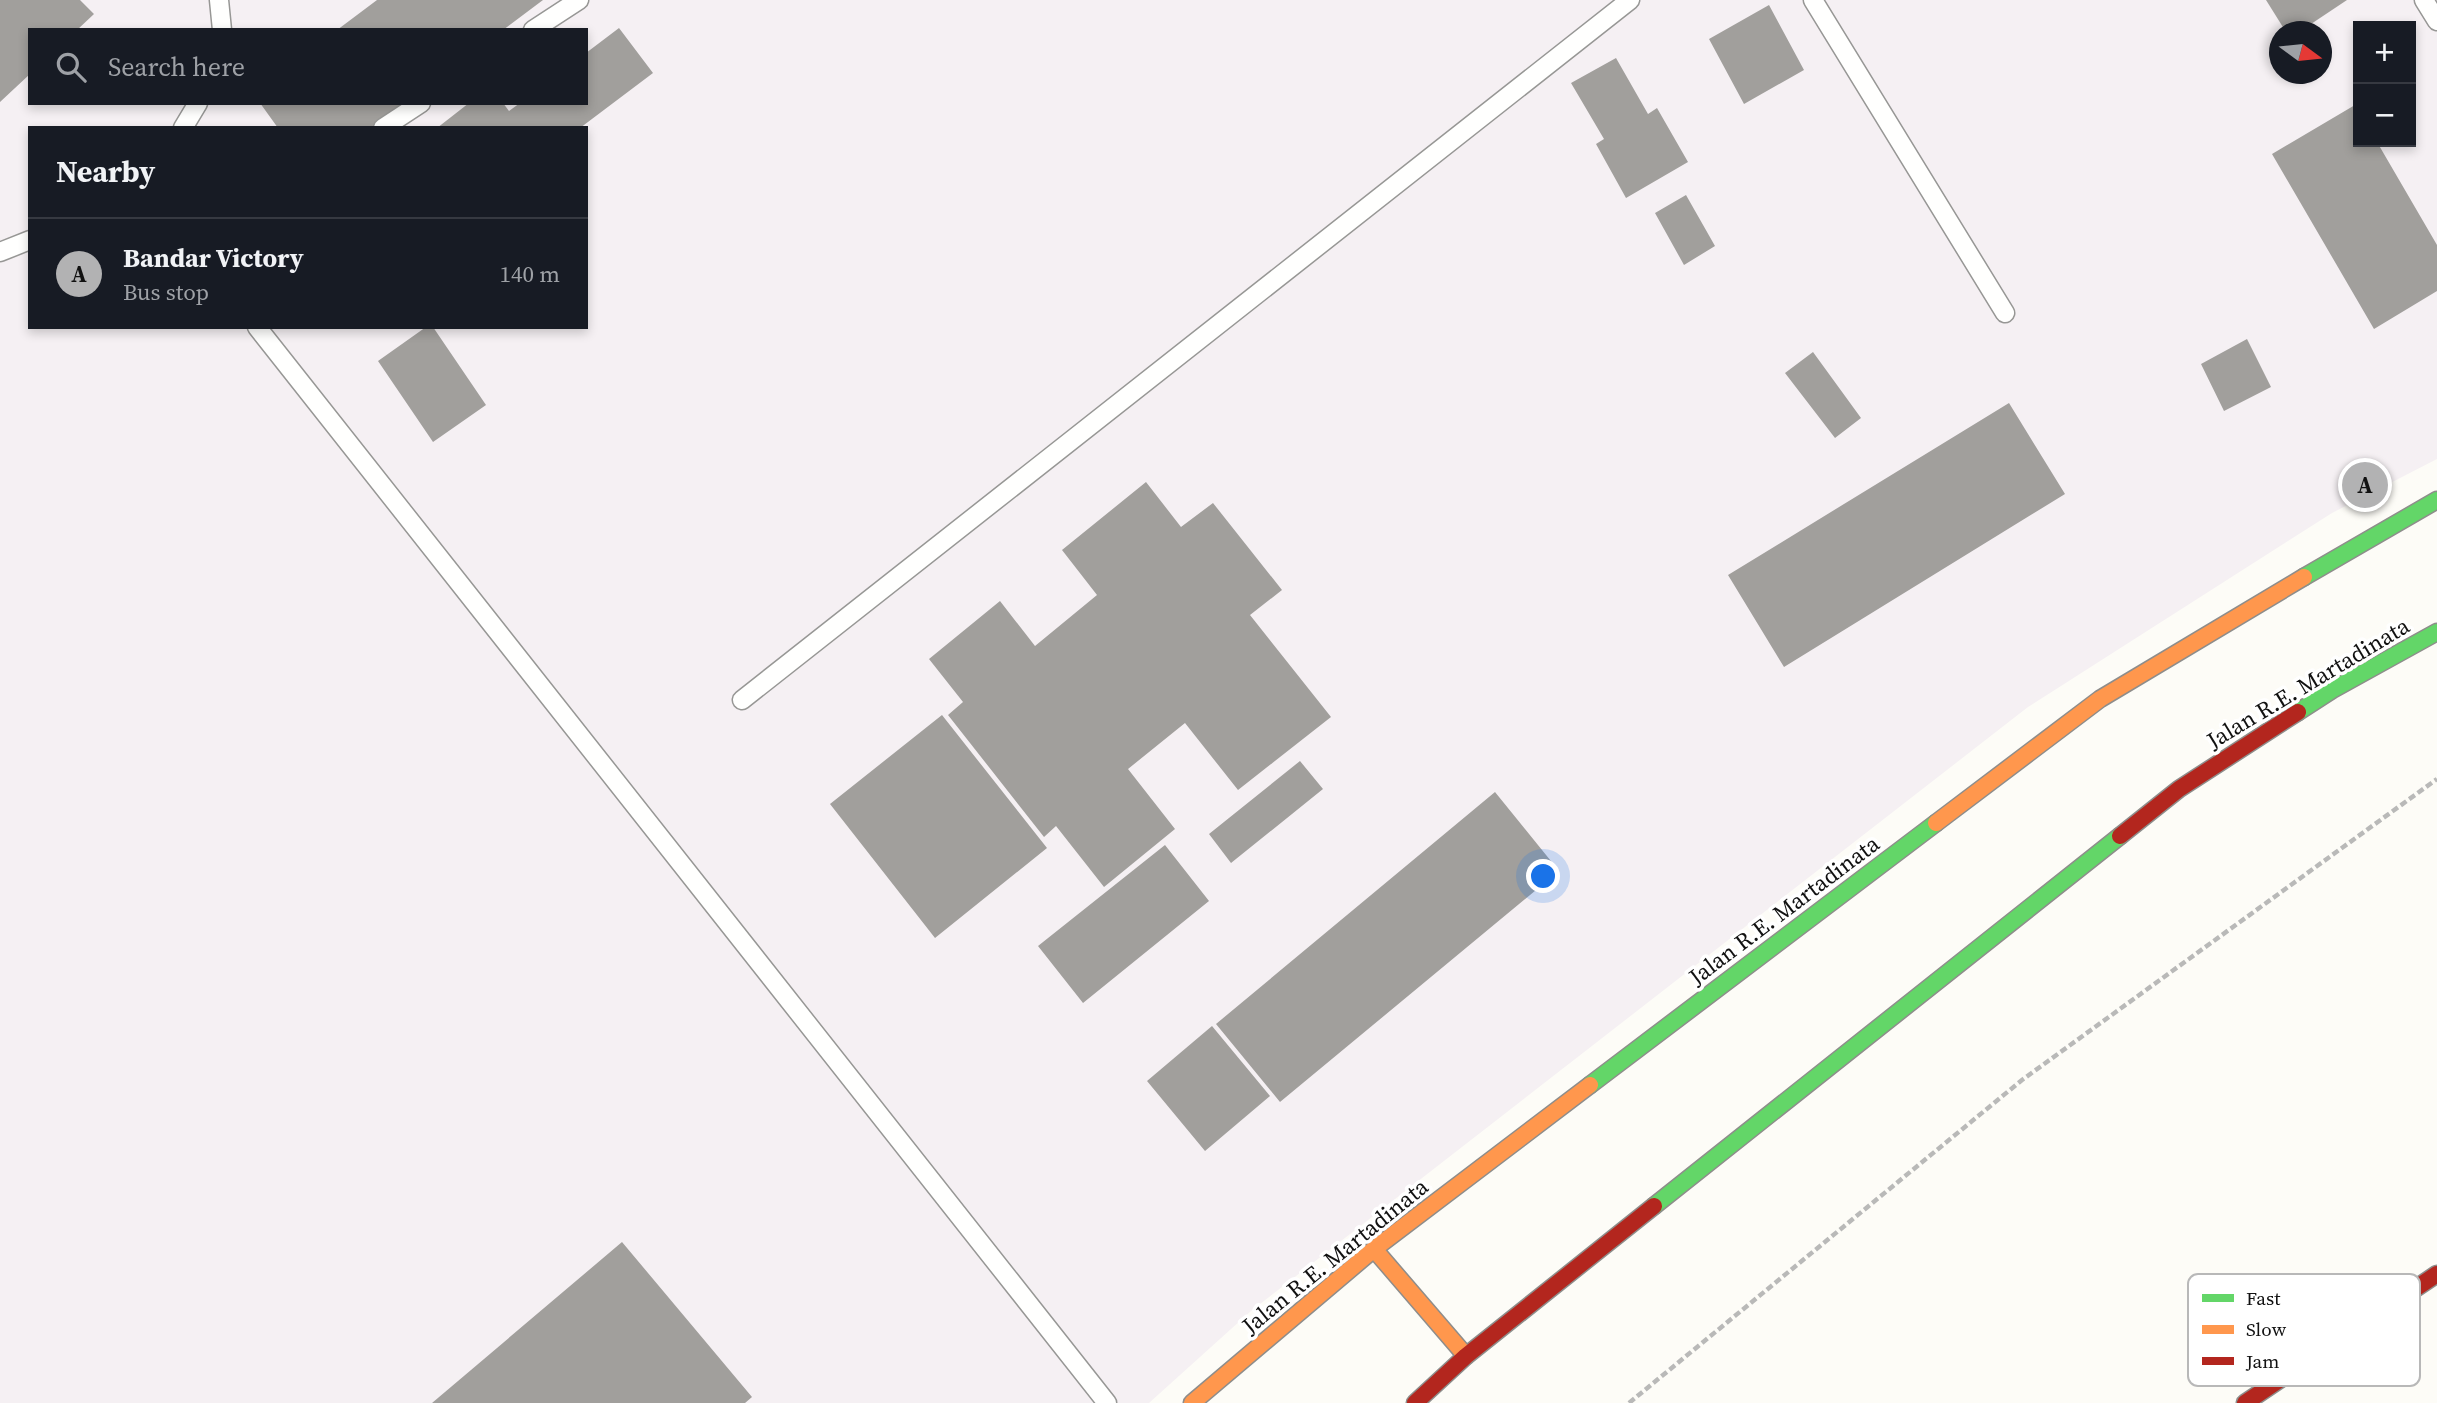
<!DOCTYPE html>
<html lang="en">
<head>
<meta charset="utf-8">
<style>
  :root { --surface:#171b24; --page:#20242c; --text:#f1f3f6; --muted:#9ea1a6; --line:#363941; --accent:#b2b2b3 }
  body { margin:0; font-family:"Source Serif 4",serif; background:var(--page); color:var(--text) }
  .controls { position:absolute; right:21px; top:21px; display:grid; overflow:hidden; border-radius:0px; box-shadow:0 4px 10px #0003 }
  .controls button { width:63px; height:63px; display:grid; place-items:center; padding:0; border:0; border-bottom:2px solid var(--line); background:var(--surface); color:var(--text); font:35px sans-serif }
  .compass { position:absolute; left:2269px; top:21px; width:63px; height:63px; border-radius:50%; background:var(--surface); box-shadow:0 4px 10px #0003; rotate:105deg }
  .you { position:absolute; left:1544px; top:877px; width:24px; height:24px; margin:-18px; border:5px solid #fff; border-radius:50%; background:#1a73e8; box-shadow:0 0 0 10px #1a73e833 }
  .badge { display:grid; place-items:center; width:46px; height:46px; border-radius:50%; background:var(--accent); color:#111; font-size:23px; font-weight:700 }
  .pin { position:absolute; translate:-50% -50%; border:4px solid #fff; box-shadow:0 2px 7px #0006 }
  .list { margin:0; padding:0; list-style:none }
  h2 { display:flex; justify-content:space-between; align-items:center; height:91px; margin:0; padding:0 28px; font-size:30px }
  h2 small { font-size:23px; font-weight:400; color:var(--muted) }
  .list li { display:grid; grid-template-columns:46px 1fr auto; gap:21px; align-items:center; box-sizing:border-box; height:112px; padding:0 28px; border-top:2px solid var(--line) }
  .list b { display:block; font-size:26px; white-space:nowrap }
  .list p { margin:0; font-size:23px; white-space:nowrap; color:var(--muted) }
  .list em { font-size:23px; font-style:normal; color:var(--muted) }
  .icon { flex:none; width:38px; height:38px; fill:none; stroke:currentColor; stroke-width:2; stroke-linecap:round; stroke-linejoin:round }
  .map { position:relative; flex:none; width:2437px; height:1403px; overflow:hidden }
  .search { position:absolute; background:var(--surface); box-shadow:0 4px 10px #0003; left:28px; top:28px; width:560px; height:77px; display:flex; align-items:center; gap:18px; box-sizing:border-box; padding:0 24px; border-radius:0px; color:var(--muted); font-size:26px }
  .panel { position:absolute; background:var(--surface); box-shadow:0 4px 10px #0003; left:28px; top:126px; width:560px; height:203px; border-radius:0px }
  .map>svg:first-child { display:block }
  .industrial { fill:#f5f0f3; fill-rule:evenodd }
  .building { fill:#a19f9c }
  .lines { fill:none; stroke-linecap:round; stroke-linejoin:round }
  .lane-casing { stroke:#979795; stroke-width:21 }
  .fast-casing { stroke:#8e8d8b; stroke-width:19 }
  .slow-casing { stroke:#8e8d8b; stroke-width:19 }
  .jam-casing { stroke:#8e8d8b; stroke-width:19 }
  .path { stroke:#b9b9b8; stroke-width:4.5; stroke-dasharray:7 3.5; stroke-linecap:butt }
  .lane { stroke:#fffffe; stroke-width:18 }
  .fast { stroke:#63d668; stroke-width:16 }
  .slow { stroke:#ff974d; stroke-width:16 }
  .jam { stroke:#b3261e; stroke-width:16 }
  .labels { text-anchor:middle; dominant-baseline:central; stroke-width:7; stroke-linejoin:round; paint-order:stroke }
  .street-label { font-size:23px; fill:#111; stroke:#fff }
  .key { fill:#fff; stroke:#b8b8b8; stroke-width:2 }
  .key-label { font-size:19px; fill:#111 }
</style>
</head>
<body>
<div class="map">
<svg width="2437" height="1403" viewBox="0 0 2437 1403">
  <rect width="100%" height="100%" fill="#fdfcf7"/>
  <!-- industrial -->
  <path class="industrial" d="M0,0H2437V459L2332,513L2028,707L1251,1311L1149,1403H0ZM2358,26H2411V142H2358ZM30,30H586V103H30ZM2280,32H2322V74H2280ZM30,128H586V327H30Z"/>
  <!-- building -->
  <path class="building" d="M0,0H80L94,14L77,30H30V74L0,102Z
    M377,0H543L503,30H337Z
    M2266,0H2347L2299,32H2286Z
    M1769,5L1804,70L1744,104L1709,39Z
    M619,28L653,73L580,128H437L469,103H503L509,111L520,103H586V53Z
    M1616,58L1648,114L1657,108L1688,162L1626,198L1596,144L1604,139L1571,83Z
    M260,103H403L370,128H278Z
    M2355,105L2358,110V142H2377L2437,245V291L2374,329L2272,154Z
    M1686,195L1715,246L1684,265L1655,213Z
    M426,327H433L486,405L433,442L378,361Z
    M2247,339L2271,387L2224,411L2201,364Z
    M1813,352L1861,418L1835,438L1785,373Z
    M2009,403L2065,494L1784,667L1728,575Z
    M1146,482L1181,527L1213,503L1282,590L1250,615L1331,717L1238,790L1185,723L1128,769L1175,829L1104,887L1056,826L1044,837L948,715L963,702L929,659L1000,601L1035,646L1097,595L1062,550Z
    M942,715L1047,848L935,938L830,804Z
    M1300,761L1323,789L1231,863L1209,834Z
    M1495,792L1559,871L1280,1102L1216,1024Z
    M1165,845L1209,901L1083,1003L1038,946Z
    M1212,1026L1270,1096L1205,1151L1147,1081Z
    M622,1242L752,1397L745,1403H432Z"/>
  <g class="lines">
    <!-- lane casing -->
    <g class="lane-casing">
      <path id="lane" d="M219,0L222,30
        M1813,0L2005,313
        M2424,0L2437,21
        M533,30L579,0
        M183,128L198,103
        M383,128L421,103
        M0,252L30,240
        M257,327L1107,1403
        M742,700L1630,0"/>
    </g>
    <!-- fast casing -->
    <g class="fast-casing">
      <path id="fast" d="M2304,577L2437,500
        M2298,712L2332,690L2437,632
        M1590,1085L1936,823
        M1654,1206L2120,836"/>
    </g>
    <!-- slow casing -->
    <g class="slow-casing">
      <path id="slow" d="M1936,823L2100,699L2304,577
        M1374,1249L1466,1356
        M1192,1403L1374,1249L1590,1085"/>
    </g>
    <!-- jam casing -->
    <g class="jam-casing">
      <path id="jam" d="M2120,836L2179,789L2298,712
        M1415,1403L1466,1356L1654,1206
        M2245,1403L2437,1274"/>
    </g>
    <!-- path -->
    <path class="path" d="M1629,1403L2022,1080L2437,779"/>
    <!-- lane -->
    <use href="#lane" class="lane"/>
    <!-- fast -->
    <use href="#fast" class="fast"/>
    <!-- slow -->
    <use href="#slow" class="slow"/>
    <!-- jam -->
    <use href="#jam" class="jam"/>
  </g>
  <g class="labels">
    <!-- street labels -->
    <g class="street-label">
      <text transform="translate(2308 683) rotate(-31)">Jalan R.E. Martadinata</text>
      <text transform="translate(1784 910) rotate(-37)">Jalan R.E. Martadinata</text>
      <text transform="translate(1335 1256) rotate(-39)">Jalan R.E. Martadinata</text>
    </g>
  </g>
  <!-- legend -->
  <rect x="2188" y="1274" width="232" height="112" rx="10" class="key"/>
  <rect x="2202" y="1294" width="32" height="8" fill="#63d668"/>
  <rect x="2202" y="1325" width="32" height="9" fill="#ff974d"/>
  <rect x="2202" y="1357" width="32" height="8" fill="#b3261e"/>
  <g class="key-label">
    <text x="2246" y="1305">Fast</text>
    <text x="2246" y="1336">Slow</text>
    <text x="2246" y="1368">Jam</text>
  </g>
</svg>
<div class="controls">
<button>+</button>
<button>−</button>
</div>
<svg class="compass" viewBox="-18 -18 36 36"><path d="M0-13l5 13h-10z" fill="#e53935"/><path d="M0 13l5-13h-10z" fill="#9ea1a6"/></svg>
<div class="you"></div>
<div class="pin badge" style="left:2365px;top:485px">A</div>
<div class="search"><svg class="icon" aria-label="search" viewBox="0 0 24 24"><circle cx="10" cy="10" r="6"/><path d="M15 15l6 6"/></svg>Search here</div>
<section class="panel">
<h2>Nearby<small></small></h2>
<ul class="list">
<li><span class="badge">A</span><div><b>Bandar Victory</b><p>Bus stop</p></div><em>140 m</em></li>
</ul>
</section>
</div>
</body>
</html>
